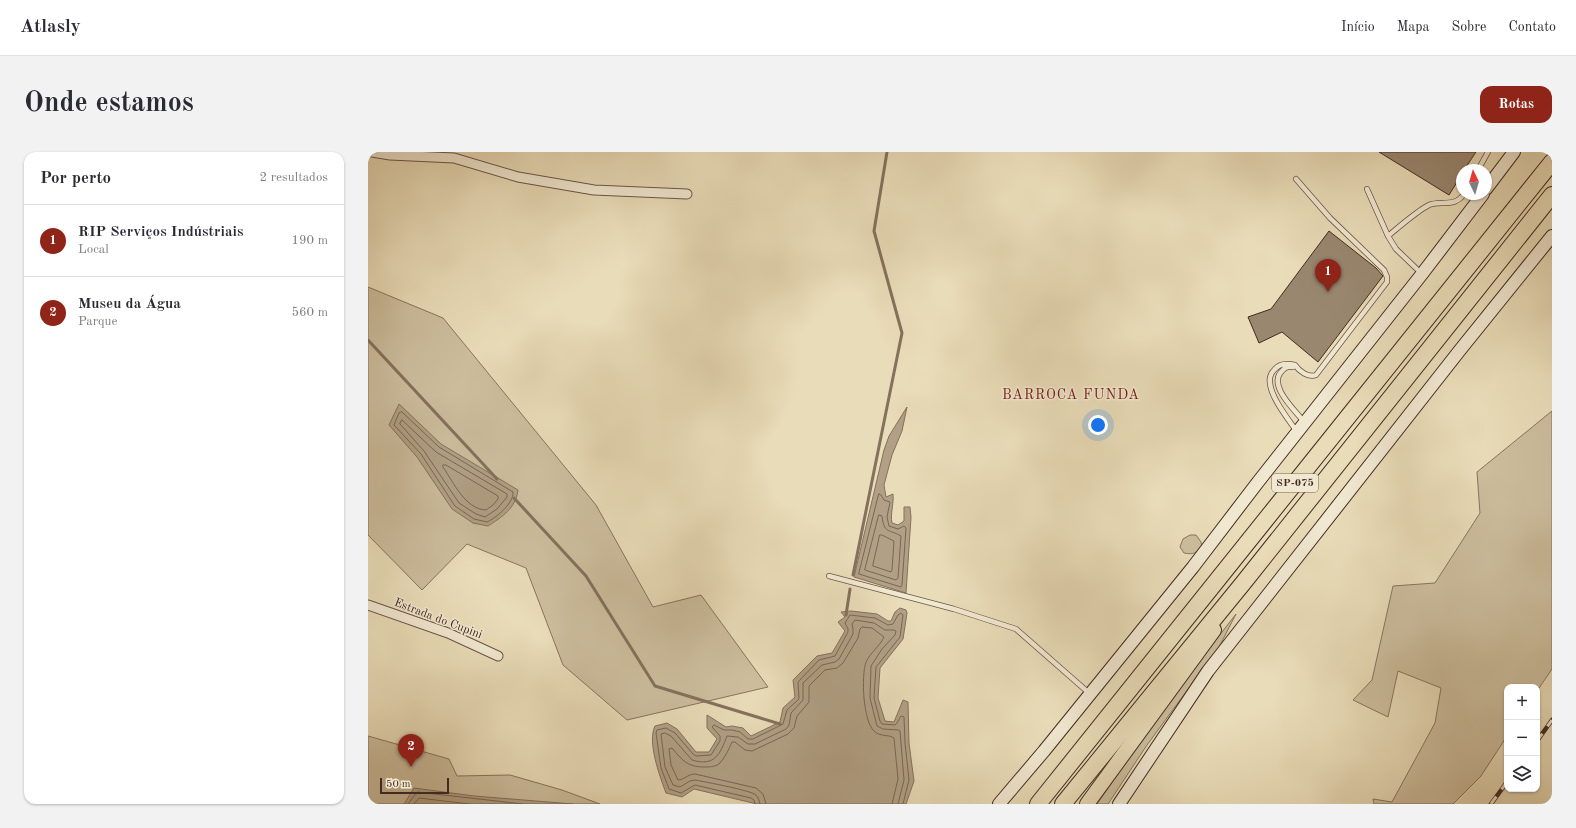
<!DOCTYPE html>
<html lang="pt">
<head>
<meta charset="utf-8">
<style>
  :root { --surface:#fff; --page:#f2f2f3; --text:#2b2b33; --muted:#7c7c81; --line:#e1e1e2; --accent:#8f2418 }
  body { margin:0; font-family:"Old Standard TT",serif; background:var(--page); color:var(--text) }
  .controls { position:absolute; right:12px; bottom:12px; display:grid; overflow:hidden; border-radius:8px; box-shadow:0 1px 3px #0004 }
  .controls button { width:36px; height:36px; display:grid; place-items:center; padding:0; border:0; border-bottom:1px solid var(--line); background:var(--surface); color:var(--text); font:20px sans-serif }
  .compass { position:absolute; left:1088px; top:12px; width:36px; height:36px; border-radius:50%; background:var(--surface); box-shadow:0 1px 3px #0004; rotate:355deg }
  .scale { position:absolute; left:12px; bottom:10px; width:69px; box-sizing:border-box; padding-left:4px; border:2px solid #432b22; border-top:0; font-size:11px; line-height:14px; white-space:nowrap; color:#432b22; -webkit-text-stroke:3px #f1e8d1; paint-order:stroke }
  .you { position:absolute; left:730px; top:273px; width:14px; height:14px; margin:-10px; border:3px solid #fff; border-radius:50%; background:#1a73e8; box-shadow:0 0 0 6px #1a73e833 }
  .badge { display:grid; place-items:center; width:26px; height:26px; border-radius:50%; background:var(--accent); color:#fff; font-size:13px; font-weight:700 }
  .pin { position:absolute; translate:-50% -33px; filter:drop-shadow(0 1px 2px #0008) }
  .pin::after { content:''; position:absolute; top:21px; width:14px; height:12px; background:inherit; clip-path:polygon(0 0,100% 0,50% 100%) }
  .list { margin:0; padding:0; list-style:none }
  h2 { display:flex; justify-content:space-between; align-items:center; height:52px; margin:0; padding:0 16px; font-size:17px }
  h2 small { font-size:13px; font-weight:400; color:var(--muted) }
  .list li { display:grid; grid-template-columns:26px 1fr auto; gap:12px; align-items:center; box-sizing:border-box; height:72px; padding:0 16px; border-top:1px solid var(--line) }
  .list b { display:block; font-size:15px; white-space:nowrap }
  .list p { margin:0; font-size:13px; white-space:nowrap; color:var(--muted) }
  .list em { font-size:13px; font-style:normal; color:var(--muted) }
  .icon { flex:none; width:22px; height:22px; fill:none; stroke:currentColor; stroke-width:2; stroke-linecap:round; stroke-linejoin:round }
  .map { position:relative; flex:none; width:1184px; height:652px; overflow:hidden; border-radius:12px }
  header { display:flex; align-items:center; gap:24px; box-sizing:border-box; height:56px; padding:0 20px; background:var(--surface); border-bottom:1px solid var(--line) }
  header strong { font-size:19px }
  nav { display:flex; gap:22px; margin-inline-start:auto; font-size:14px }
  .intro { display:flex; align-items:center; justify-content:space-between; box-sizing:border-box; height:96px; padding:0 24px }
  h1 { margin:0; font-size:28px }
  .button { padding:10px 18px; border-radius:12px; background:var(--accent); color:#fff; font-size:14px; font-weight:700 }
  main { display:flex; gap:24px; padding:0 24px }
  aside { flex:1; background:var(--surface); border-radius:12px; box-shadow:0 1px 3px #0004 }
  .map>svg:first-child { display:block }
  .green { fill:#cdbe9e; stroke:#887460 }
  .water { fill:#b1a085; stroke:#85715d }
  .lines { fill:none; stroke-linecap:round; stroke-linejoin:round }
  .shore { stroke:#7a6654; stroke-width:1 }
  .stream { stroke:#85715d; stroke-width:3 }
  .building { fill:#998770; stroke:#432b22 }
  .lane-casing { stroke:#6c5748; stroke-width:6 }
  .street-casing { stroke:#6c5748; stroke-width:11 }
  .secondary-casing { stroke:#432b22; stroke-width:14 }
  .primary-casing { stroke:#432b22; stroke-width:16 }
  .highway-casing { stroke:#432b22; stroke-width:18 }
  .lane { stroke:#f1e8d1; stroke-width:4.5 }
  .street { stroke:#f1e8d1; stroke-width:9 }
  .secondary { stroke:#f1e8d1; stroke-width:12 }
  .primary { stroke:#e9dcb8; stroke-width:14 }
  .highway { stroke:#e9dcb8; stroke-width:16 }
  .rail-casing { stroke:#432b22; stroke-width:4.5 }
  .rail { stroke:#f1e8d1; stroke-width:3; stroke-dasharray:9; stroke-linecap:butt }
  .labels { text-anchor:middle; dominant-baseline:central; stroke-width:3; stroke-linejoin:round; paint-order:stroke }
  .shield { fill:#f1e8d1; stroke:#776456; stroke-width:1 }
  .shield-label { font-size:11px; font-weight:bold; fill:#432b22 }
  .street-label { font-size:12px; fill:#432b22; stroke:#f1e8d1 }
  .quarter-label { font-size:14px; letter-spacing:1px; fill:#7a1f14; stroke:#f1e8d1 }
</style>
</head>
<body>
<header>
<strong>Atlasly</strong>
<nav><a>Início</a><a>Mapa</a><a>Sobre</a><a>Contato</a></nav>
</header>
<div class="intro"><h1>Onde estamos</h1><a class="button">Rotas</a></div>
<main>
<aside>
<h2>Por perto<small>2 resultados</small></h2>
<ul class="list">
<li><span class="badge">1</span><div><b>RIP Serviços Indústriais</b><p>Local</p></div><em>190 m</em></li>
<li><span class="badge">2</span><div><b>Museu da Água</b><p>Parque</p></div><em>560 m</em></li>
</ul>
</aside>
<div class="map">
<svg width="1184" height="652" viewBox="0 0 1184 652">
  <rect width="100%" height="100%" fill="#e9dcb8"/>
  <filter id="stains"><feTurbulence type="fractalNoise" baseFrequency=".005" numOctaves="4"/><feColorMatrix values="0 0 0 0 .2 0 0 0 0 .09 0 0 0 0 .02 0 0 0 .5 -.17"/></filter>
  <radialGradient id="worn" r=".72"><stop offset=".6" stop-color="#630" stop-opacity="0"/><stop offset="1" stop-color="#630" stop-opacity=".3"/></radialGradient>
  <!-- green -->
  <path class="green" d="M0,135L75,166L228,353L285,455L333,443L400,535L259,568L195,513L158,416L99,392L54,438L0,383Z
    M1184,259V517L1169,539V535H1139V584L1113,624L1085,652H1006L1005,647L1024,650L1067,571L1073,536L1030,519L1020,565L985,548L1004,528L1025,434L1067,431L1112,361L1109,320Z
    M822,383H828L833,390L834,394C828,401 826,403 816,401L812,395L815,387Z
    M868,462L851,495L779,593L740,652H729L806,542Z
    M0,584L81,607L89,624L142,623L194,638L232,652H0Z"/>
  <!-- water -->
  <path class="water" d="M31,252L73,292L150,338C148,356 134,365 120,374L105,371L84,357L49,305L21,273Z
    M539,255L534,279L524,303L516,333L518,345L525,342C526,352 522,362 524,371L530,373L536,369V355H542L543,365L538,441L486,425L516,298L521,284Z
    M532,456L538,458L539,461L535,487L512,516L510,546L517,569L526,570L535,548L540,550L541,591L546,629L538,652H389L326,637L314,645L298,641C292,625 279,590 287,574L299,571L309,577L328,600H341L349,587L339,576V563L358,575L364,574L375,576L383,584L412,570L415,556L427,545L425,528L449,504L464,501L477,479L470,470L477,465L473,460L483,459L509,462L520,469H523L527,460Z
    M46,636L106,644L205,652H36Z"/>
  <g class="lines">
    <!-- shore -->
    <path class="shore" d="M34,260L71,295L145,340C146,351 128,366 119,370L106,367L87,354L53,302L26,273L31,261Z
      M34,268L68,300L139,342V345L129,357L117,365L108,362L91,351L56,299L32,272Z
      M75,313H78L130,344V347L125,353L118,358C97,357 86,331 75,315Z
      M511,342L513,343L516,348L522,350L519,365L521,374L530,377L536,374L538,376L534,433L533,435L491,422Z
      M511,363L514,364C516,382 521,377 533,384L530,426L528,428L497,418Z
      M512,383H514L526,389L524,418L523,420L505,414Z
      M40,652L49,640L155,652
      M46,652L51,646L101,652
      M387,652L386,648L383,646L327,633L313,641L301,637L293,616L288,581L289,578L298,576L307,581L325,602L328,604L343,603L352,589V584L344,575L346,573L356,578H364L372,580L380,587H385L415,572L419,558L431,547L430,530L451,508L467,504L480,480V477L477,471L482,463L507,466L520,473L525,472L530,463L533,461L535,463L532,485L508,515L506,546L512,569L514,572L527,573L529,571L533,564L536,565L537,591L541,628L535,652
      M392,652C391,649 391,646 388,643C382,638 337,630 327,628L322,629L312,635L305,633L297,615L293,582L297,581L303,584L324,608C347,615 352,602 359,584L370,585L380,592H387L418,577L421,573L423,561L435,548V531L454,513L467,510L471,507L485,482V477L484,472L487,468L506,471L517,478H526L528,479L527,483L514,497L503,514L502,546L509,574L515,577L530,578L532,579L536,628L530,652
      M398,652L395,642L388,636L327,622C320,622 316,628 310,628L303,613L301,597L304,596C314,608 319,615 336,615C341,615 346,615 351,612C357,606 361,597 364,590H367L377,598L384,599L420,582L426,576L429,564L441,550V534L457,518L469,516L475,511L490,486L492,477L494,475L504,476L516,485C512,494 502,501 498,510C493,524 495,569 506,579C512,585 520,582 526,586L530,627L524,652"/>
    <!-- stream -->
    <path class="stream" d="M0,188L129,327
      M146,346L218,424L287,534L412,572
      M485,423L534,181L506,79L519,0
      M478,463L482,437"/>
  </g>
  <!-- building -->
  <path class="building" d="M1011,0H1108L1096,18H1094V22L1081,43Z
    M961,79L1008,116L1015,124L950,210L914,180L891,191L880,165L903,157Z"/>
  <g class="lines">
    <!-- lane casing -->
    <g class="lane-casing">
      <path id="lane" d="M1110,18L1120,0
        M928,27L962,66L1016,118L1019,125V130L948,223C940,226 931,219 927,213C919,211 912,211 907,217C903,221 901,226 902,231C903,246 921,268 929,280
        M999,37L1020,84L1028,97L1053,121
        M1020,84C1031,75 1049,59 1061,53C1072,48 1087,56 1096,42
        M925,215C920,214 917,215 914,219C899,233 927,258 936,270
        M461,424L586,457L648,477L721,541"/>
    </g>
    <!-- street casing -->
    <g class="street-casing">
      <path id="street" d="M4,0L22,3L86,6L150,25L226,38L319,42
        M0,453L80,481L130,504"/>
    </g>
    <!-- secondary casing -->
    <g class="secondary-casing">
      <path id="secondary" d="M1118,37L1146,0
        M631,652L676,599L825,415L890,330L1054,122L1115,42
        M751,652L840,519L1092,198L1184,84"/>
    </g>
    <!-- primary casing -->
    <g class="primary-casing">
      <path id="primary" d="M719,652L846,478"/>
    </g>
    <!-- highway casing -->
    <g class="highway-casing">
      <path id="highway" d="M670,652L1184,10
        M695,652L876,430L1184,43"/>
    </g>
    <!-- lane -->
    <use href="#lane" class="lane"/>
    <!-- street -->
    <use href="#street" class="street"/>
    <!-- secondary -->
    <use href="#secondary" class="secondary"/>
    <!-- primary -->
    <use href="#primary" class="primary"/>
    <!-- highway -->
    <use href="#highway" class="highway"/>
    <!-- rail casing -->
    <g class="rail-casing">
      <path id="rail" d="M1169,589L1184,568
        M1123,652L1139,630"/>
    </g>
    <!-- rail -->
    <use href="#rail" class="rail"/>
  </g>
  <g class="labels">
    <!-- shield labels -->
    <rect class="shield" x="904" y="322" width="46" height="18" rx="3"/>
    <g class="shield-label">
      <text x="927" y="331">SP-075</text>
    </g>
    <!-- street labels -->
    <g class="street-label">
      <text transform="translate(70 467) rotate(21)">Estrada do Cupini</text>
    </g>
    <!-- quarter labels -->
    <g class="quarter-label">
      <text x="703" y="243">BARROCA FUNDA</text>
    </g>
  </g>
  <rect width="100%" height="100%" filter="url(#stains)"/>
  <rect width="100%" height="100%" fill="url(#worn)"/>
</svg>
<div class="controls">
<button>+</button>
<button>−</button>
<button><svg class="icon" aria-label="layers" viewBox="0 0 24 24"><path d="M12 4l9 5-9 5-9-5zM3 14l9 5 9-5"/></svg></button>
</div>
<svg class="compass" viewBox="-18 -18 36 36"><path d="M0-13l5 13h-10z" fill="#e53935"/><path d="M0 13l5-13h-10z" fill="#7c7c81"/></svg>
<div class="scale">50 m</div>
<div class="you"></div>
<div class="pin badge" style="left:960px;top:140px">1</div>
<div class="pin badge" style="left:43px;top:615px">2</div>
</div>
</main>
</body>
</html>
